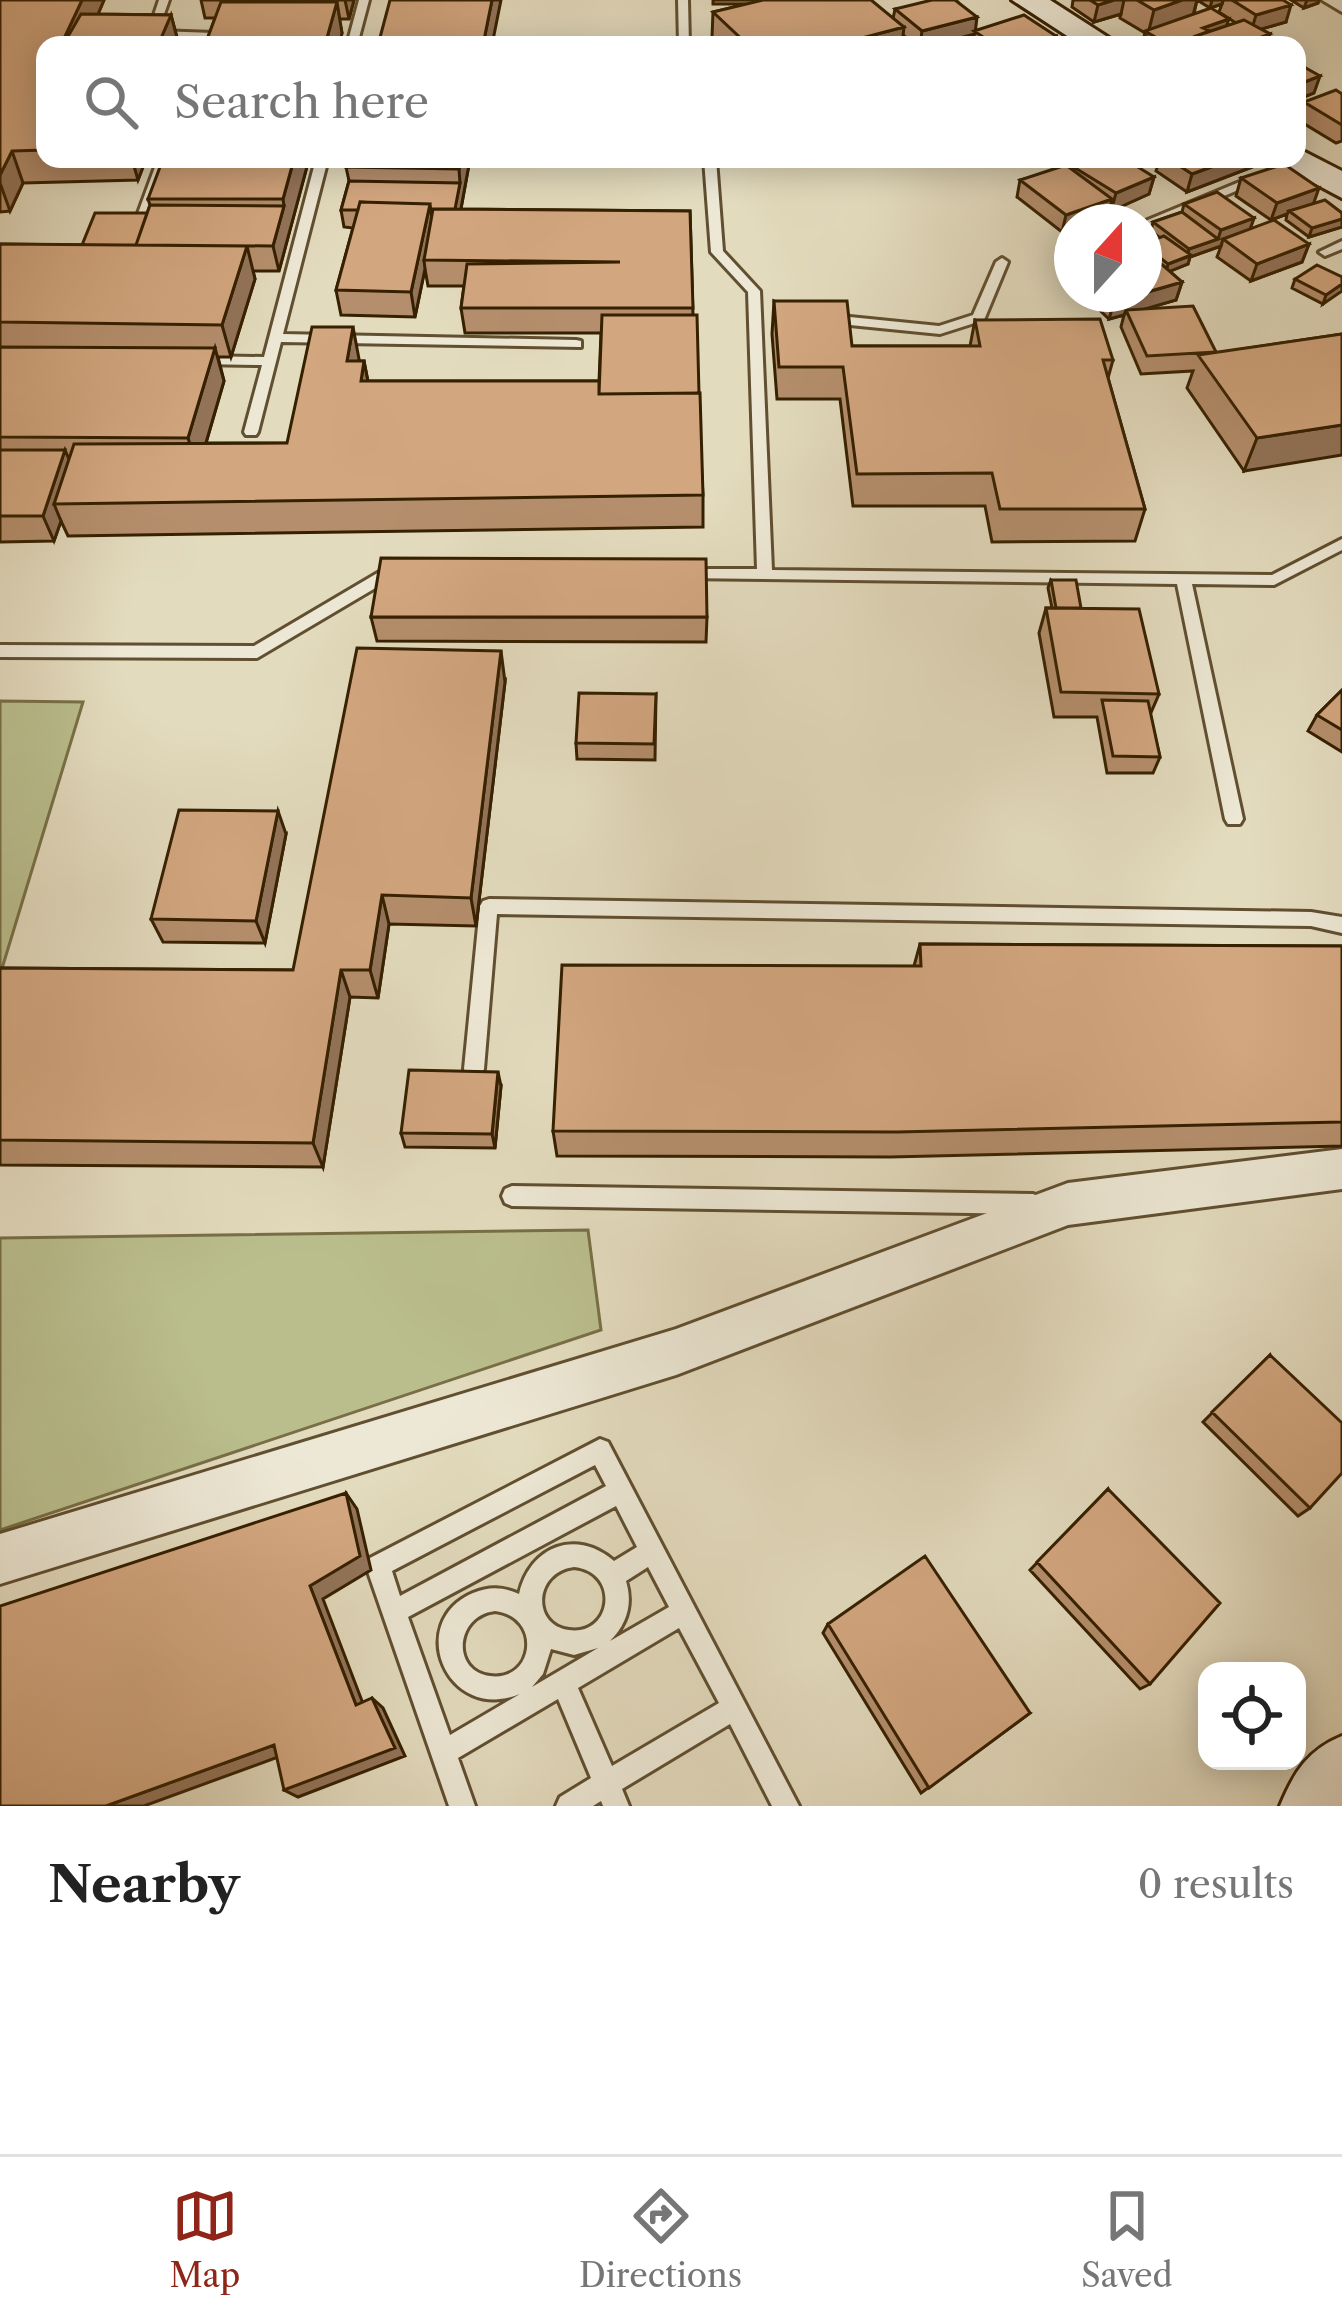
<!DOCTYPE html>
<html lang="en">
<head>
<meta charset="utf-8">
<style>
  :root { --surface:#fff; --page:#f2f2f2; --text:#222; --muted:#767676; --line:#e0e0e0; --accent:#8f2418 }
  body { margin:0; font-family:"Libre Caslon Text",serif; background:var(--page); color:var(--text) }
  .controls { position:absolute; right:36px; bottom:36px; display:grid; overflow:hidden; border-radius:24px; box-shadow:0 6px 30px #0003 }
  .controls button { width:108px; height:108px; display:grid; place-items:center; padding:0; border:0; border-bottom:3px solid var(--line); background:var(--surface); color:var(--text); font:60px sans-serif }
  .compass { position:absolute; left:1054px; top:204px; width:108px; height:108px; border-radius:50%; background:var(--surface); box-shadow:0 6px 30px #0003; rotate:21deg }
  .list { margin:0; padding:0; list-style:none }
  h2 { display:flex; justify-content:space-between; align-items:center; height:156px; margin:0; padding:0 48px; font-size:51px }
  h2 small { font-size:39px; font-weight:400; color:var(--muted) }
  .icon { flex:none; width:66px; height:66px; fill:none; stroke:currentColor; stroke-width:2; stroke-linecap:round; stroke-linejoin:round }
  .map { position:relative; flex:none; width:1342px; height:1806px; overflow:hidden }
  .search { position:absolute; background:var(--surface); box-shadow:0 6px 30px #0003; left:36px; right:36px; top:36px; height:132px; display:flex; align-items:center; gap:30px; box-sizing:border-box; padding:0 42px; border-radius:24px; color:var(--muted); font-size:45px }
  .sheet { height:348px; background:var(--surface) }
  nav { display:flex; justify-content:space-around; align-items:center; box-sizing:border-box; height:168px; border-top:3px solid var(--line); background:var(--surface); font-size:33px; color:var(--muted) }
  nav a { display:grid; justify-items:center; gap:6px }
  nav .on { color:var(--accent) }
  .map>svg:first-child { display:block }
  .green { fill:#babe8d; stroke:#786f46; stroke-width:3 }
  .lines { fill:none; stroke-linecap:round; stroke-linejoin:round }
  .lane-casing { stroke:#604f30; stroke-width:6 }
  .street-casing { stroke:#604f30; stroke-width:6 }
  .secondary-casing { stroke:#352000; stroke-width:6 }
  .lane { fill:#ede8d5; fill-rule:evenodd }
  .street { fill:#ede8d5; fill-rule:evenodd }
  .secondary { fill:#ede8d5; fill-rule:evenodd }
  .wall { fill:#b58f6d; stroke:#352000; stroke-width:3; fill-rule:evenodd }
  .shaded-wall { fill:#937459; stroke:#352000; stroke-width:3 }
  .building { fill:#d2a67f; stroke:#352000; stroke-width:3 }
</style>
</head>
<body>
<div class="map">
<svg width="1342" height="1806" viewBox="0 0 1342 1806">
  <rect width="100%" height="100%" fill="#e3dbbe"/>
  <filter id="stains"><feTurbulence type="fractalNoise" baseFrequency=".00167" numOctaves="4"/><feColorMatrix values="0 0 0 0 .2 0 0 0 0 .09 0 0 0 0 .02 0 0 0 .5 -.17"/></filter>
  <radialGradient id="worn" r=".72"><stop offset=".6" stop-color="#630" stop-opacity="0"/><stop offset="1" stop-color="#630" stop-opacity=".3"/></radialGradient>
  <!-- green -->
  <path class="green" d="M0,701L83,702L0,975Z
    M588,1230L601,1330L0,1530V1238Z"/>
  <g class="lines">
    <!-- lane casing -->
    <g class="lane-casing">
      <path id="lane" d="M159,0H169L158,31L213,33L210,45H200L202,38L147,36Z
        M359,0H369L357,45H347Z
        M678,0H688L689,45H679Z
        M158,159H170L149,216L139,219L137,216Z
        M316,159H328L283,334L576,340L581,341V347L281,342L258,432L256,435H246L244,432L262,365L197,364L190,360L197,356L264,357Z
        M704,159H716L723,251L760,291L772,570L1272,575L1342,539V550L1274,585L1192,584L1243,819L1240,824H1228L1225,819L1177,584L680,578V570L685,569H757L748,292L711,252Z
        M1254,176L1264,179L1144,230L1143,222Z
        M1342,241V249L1325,256L1319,252Z
        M1002,258L1008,262L984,320L940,334L830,323L823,319L830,315L939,326L973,315L996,262Z
        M399,567L404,568V576L394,577L257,658L0,657V645L254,646L386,568Z
        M489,899L1311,912L1342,917V933L1311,926L497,914L484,1069L481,1075L474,1078L467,1075L464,1069L480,906L483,901Z
        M512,1186L1033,1194L1040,1197L1043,1204L1040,1211L1033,1214L512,1206L505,1203L502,1196L505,1189Z
        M600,1439L608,1442L799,1806H772L730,1724L622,1789L629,1806H603L601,1801L593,1806H556L560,1797L591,1778L558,1699L458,1758L475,1806H449L366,1566L370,1558ZM595,1465L606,1486L400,1596L392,1571ZM616,1506L637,1547L614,1561C576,1528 530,1546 519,1594C503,1587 490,1586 473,1593C405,1622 447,1724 520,1694L450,1735L408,1617ZM574,1567C621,1572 612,1636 569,1630C531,1625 534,1572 574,1567ZM648,1567L669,1607L610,1641C627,1624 633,1604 626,1581ZM495,1611C543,1617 534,1682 490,1676C451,1671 455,1616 495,1611ZM679,1628L719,1703L612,1766L578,1688ZM598,1648L532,1687L543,1674L551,1649L574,1655Z"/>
    </g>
    <!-- street casing -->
    <g class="street-casing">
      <path id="street" d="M1322,0H1342V12Z
        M1342,1149V1189L1068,1225L676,1375L0,1584V1534L676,1329L1068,1183Z"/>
    </g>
    <!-- secondary casing -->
    <g class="secondary-casing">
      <path id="secondary" d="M1012,0H1050L1120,45H1081Z
        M1297,148L1342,171V198L1284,167L1279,159H1297Z
        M1342,1736V1806H1280C1294,1772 1308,1750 1342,1736Z"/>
    </g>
    <!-- lane -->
    <use href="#lane" class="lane"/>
    <!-- street -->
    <use href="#street" class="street"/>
    <!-- secondary -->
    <use href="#secondary" class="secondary"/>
  </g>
  <!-- wall -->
  <path class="wall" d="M0,0H104L98,14L171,15L179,45H45V159H146L138,180L23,183L10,211L0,212Z
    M201,0H354L349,19H339L342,33L339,45H205L215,18H205Z
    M713,0H871L893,19L895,9L958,2L975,31L1056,36L1055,45H972L974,34L932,45H915L903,35L902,45H721L712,37L713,12L747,4H713Z
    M1073,0H1283L1286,22L1261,29L1270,34L1266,45H1152L1143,40L1145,33L1120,18L1121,14L1094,22L1072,7ZM1197,0L1210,8L1222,4L1219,12L1236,23L1227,26L1194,14Z
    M1291,0H1319L1318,3L1304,8Z
    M1342,94V141L1336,143L1298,120L1304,102Z
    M309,159L279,271H253L255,279L231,357H218L224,381L206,443H287L359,361H364L368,381H599L601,333H465L461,308L464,286H428L425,269L415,317L341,315L336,290L353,228L344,227L341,210L349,181L346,167L470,159L461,209L690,211L693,315L703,495V527L68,536L61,521L54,541L0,542V244L82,245L147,213L150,205L148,199Z
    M1160,159H1255L1252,167L1187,192L1156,171Z
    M1072,166L1154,177L1149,194L1111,211L1109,210L1108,216L1092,222H1072L1062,232L1017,197L1020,180L1071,169Z
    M1241,178L1342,213V227L1309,237L1286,220L1287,214L1271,220L1236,196Z
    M1184,204L1254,218L1250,229L1309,244L1302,262L1251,281L1217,257L1221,246L1190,257L1188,264L1169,271L1182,282L1176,300L1147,308L1216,353L1342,334L1244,471L1187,388L1193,371L1141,374L1121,327L1124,315L1109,319L1087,298L1088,294H1144L1153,263L1144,256V243L1159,237L1151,231L1153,222L1182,212Z
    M1342,277L1323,304L1292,288L1295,279Z
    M774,301L852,346H970L975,320L1113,360L1108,378L1145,509L1135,541L992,542L985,506H853L840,399H777L772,334Z
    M1051,580L1081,608L1159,694L1150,715L1160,757L1153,773H1107L1097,717H1054L1039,633L1046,608H1052L1048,588Z
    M371,617H707L706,642L377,641Z
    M505,682L476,926L389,924L378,998L350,997L323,1167L0,1165V968L293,970Z
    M1342,690V752L1308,731L1317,715Z
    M656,694L655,760L577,759L576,743Z
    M286,834L265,943L163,942L151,919Z
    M920,944L1342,946V1146L890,1157L557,1156L553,1131L914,966Z
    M501,1086L495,1148L405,1147L401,1133Z
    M1270,1355L1310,1508L1298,1516L1203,1422Z
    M1108,1489L1150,1684L1140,1689L1030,1570Z
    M828,1624L1030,1713L921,1793L823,1633Z"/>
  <!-- shaded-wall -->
  <path class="shaded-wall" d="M82,0H104L85,45H61Z
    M345,0H354L349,19Z
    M492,0H501L492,45H483Z
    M1114,0H1124L1121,14L1094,22L1098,5Z
    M1182,0H1197L1192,19L1148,34L1154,10Z
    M1212,0H1223L1222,4L1210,8Z
    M1307,0H1319L1318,3L1304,8Z
    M337,2L342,33L339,45H325Z
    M1291,5L1286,22L1251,32L1256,15Z
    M171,15L179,45H158Z
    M977,17L975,34L932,45H920L922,31Z
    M1229,19L1226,27L1201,36L1203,28Z
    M904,27L902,45H835Z
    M1270,34L1266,45H1239Z
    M1056,36L1055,45H1029Z
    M1320,76L1314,93L1297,100V85Z
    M12,151L23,183L10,211L0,183V175Z
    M132,159H146L138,180Z
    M294,159H309L279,271L273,246L284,206L283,199Z
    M461,159H470L457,230L454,212L460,183L459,169Z
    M1233,159H1255L1252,167L1187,192L1192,174Z
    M1154,177L1149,194L1111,211L1116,193Z
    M1319,188L1313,205L1289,211L1287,214L1271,220L1277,203Z
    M1112,199L1108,216L1092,222H1072V229L1062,232L1066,215Z
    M430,204L434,229L424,260L425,269L415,317L411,292Z
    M1254,218L1248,235L1223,239L1221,246L1190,257L1188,264L1166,273L1168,264L1187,257L1189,249L1218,239L1221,230Z
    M1342,219V227L1309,237L1312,228Z
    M1309,244L1302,262L1251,281L1257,264Z
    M247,246L255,279L231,357L222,325Z
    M1182,282L1176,300L1128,314L1126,310L1124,315L1109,319L1114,302Z
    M1342,284V291L1323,304L1326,295Z
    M353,327L359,359L353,393L347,361Z
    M215,348L224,381L198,470L188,438Z
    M364,361L370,393L361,381Z
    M1342,425V455L1244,471L1257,438Z
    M65,450L76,475L54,504L61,521L54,541L43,516Z
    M501,651L505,682L476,926L471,898Z
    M278,811L286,834L265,943L256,921Z
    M382,895L389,924L378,998L370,970Z
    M341,970L350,997L323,1167L313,1143Z
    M498,1072L501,1086L495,1148L492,1134Z
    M346,1493L357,1509L371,1570L323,1599L367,1714L356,1705L310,1586Z
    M372,1698L383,1708L405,1756L298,1797L284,1790Z
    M274,1745L289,1753L144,1806H106Z"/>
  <!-- building -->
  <path class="building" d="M0,0H82L61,45H45V150L12,151L0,175Z
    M390,0H492L483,45H378Z
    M763,0H871L904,27L835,45H748L713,12Z
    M932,0H955L977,17L922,31L895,9Z
    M1090,0H1114L1098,5Z
    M1137,0H1182L1154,10Z
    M1232,0H1283L1291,5L1256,15Z
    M221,2H337L325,45H205Z
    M1211,8L1229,19L1203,28L1210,31L1196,36L1195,41L1183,45H1169L1145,31Z
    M81,14L171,15L158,45H63Z
    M1024,15L1056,36L1029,45H995L974,31Z
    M1244,20L1270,34L1239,45H1211L1196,36Z
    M1297,63L1320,76L1297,85Z
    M1336,90L1342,94V125L1304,102Z
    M163,159H294L283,199H148Z
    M348,159H461L459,169L346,167Z
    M1088,159H1125L1154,177L1116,193L1072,166Z
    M1169,159H1233L1192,174Z
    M1284,164L1319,188L1277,203L1241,178Z
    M1066,165L1112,199L1066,215L1020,180Z
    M349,181L460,183L455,209H433L431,212L430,204L360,202L358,210H341Z
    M1217,192L1254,218L1221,230L1184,204Z
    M1325,200L1342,213V219L1312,228L1289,211Z
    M360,202L430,204L411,292L336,290Z
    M150,205L284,206L273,246L136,245Z
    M433,209L690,211L693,308H461L467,264L620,262L424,260Z
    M1182,212L1218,239L1189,249L1153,222Z
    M95,213H147L136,245H82Z
    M1274,220L1309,244L1257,264L1223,239Z
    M1164,236L1191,255L1168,264L1144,245V243Z
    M0,244L247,246L222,325L0,322Z
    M1158,261L1182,282L1144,293V265Z
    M1317,265L1342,277V284L1326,295L1295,279Z
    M1106,294H1140L1114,302Z
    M774,301H847L852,346H980L975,320L1100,319L1113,360H1103L1145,509H1000L992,473L857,474L843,367H779Z
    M1193,306L1216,352L1147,356L1126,310Z
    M602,315H697L699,393L599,394Z
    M312,327H353L347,361H364L361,381H599V394L700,393L703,495L54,504L74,444L287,443Z
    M1342,334V425L1257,438L1198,355Z
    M0,347L215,348L188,438L0,437Z
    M0,450H65L43,516H0Z
    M381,558L706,559L707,617H371Z
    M1051,580H1076L1081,608H1056Z
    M1046,608L1139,609L1159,694L1061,692Z
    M357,648L501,651L471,898L382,895L370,970H341L313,1143L0,1140V968L293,970Z
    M1342,690V730L1317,715Z
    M579,693L656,694L654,744L576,743Z
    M1102,700L1148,701L1160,757L1113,756Z
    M179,810L278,811L256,921L151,919Z
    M920,944L1342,946V1122L897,1132L553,1131L562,965L921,966Z
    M409,1070L498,1072L492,1134L401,1133Z
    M1270,1355L1342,1423V1473L1310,1508L1212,1412Z
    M1108,1489L1220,1603L1150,1684L1037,1562Z
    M346,1493L360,1556L310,1586L356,1705L372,1698L395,1748L284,1790L274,1745L106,1806H0V1606Z
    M925,1556L1030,1713L929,1788L828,1624Z"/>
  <rect width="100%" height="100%" filter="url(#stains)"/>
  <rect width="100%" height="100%" fill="url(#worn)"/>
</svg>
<div class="controls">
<button><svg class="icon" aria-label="locate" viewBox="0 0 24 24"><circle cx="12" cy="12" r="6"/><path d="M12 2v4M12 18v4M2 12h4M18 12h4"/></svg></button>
</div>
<svg class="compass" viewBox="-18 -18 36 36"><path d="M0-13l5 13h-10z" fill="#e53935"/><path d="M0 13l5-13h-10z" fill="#767676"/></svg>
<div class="search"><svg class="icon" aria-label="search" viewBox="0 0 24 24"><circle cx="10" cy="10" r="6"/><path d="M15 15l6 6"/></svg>Search here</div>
</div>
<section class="sheet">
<h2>Nearby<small>0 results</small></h2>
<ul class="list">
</ul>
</section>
<nav>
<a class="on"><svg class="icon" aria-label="map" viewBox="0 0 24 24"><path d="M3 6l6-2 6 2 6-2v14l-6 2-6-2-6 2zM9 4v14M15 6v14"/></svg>Map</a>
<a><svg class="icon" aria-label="directions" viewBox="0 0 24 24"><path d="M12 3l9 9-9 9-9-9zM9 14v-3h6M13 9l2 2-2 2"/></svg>Directions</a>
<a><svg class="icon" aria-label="saved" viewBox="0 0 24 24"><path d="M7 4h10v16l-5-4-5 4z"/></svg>Saved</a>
</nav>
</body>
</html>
